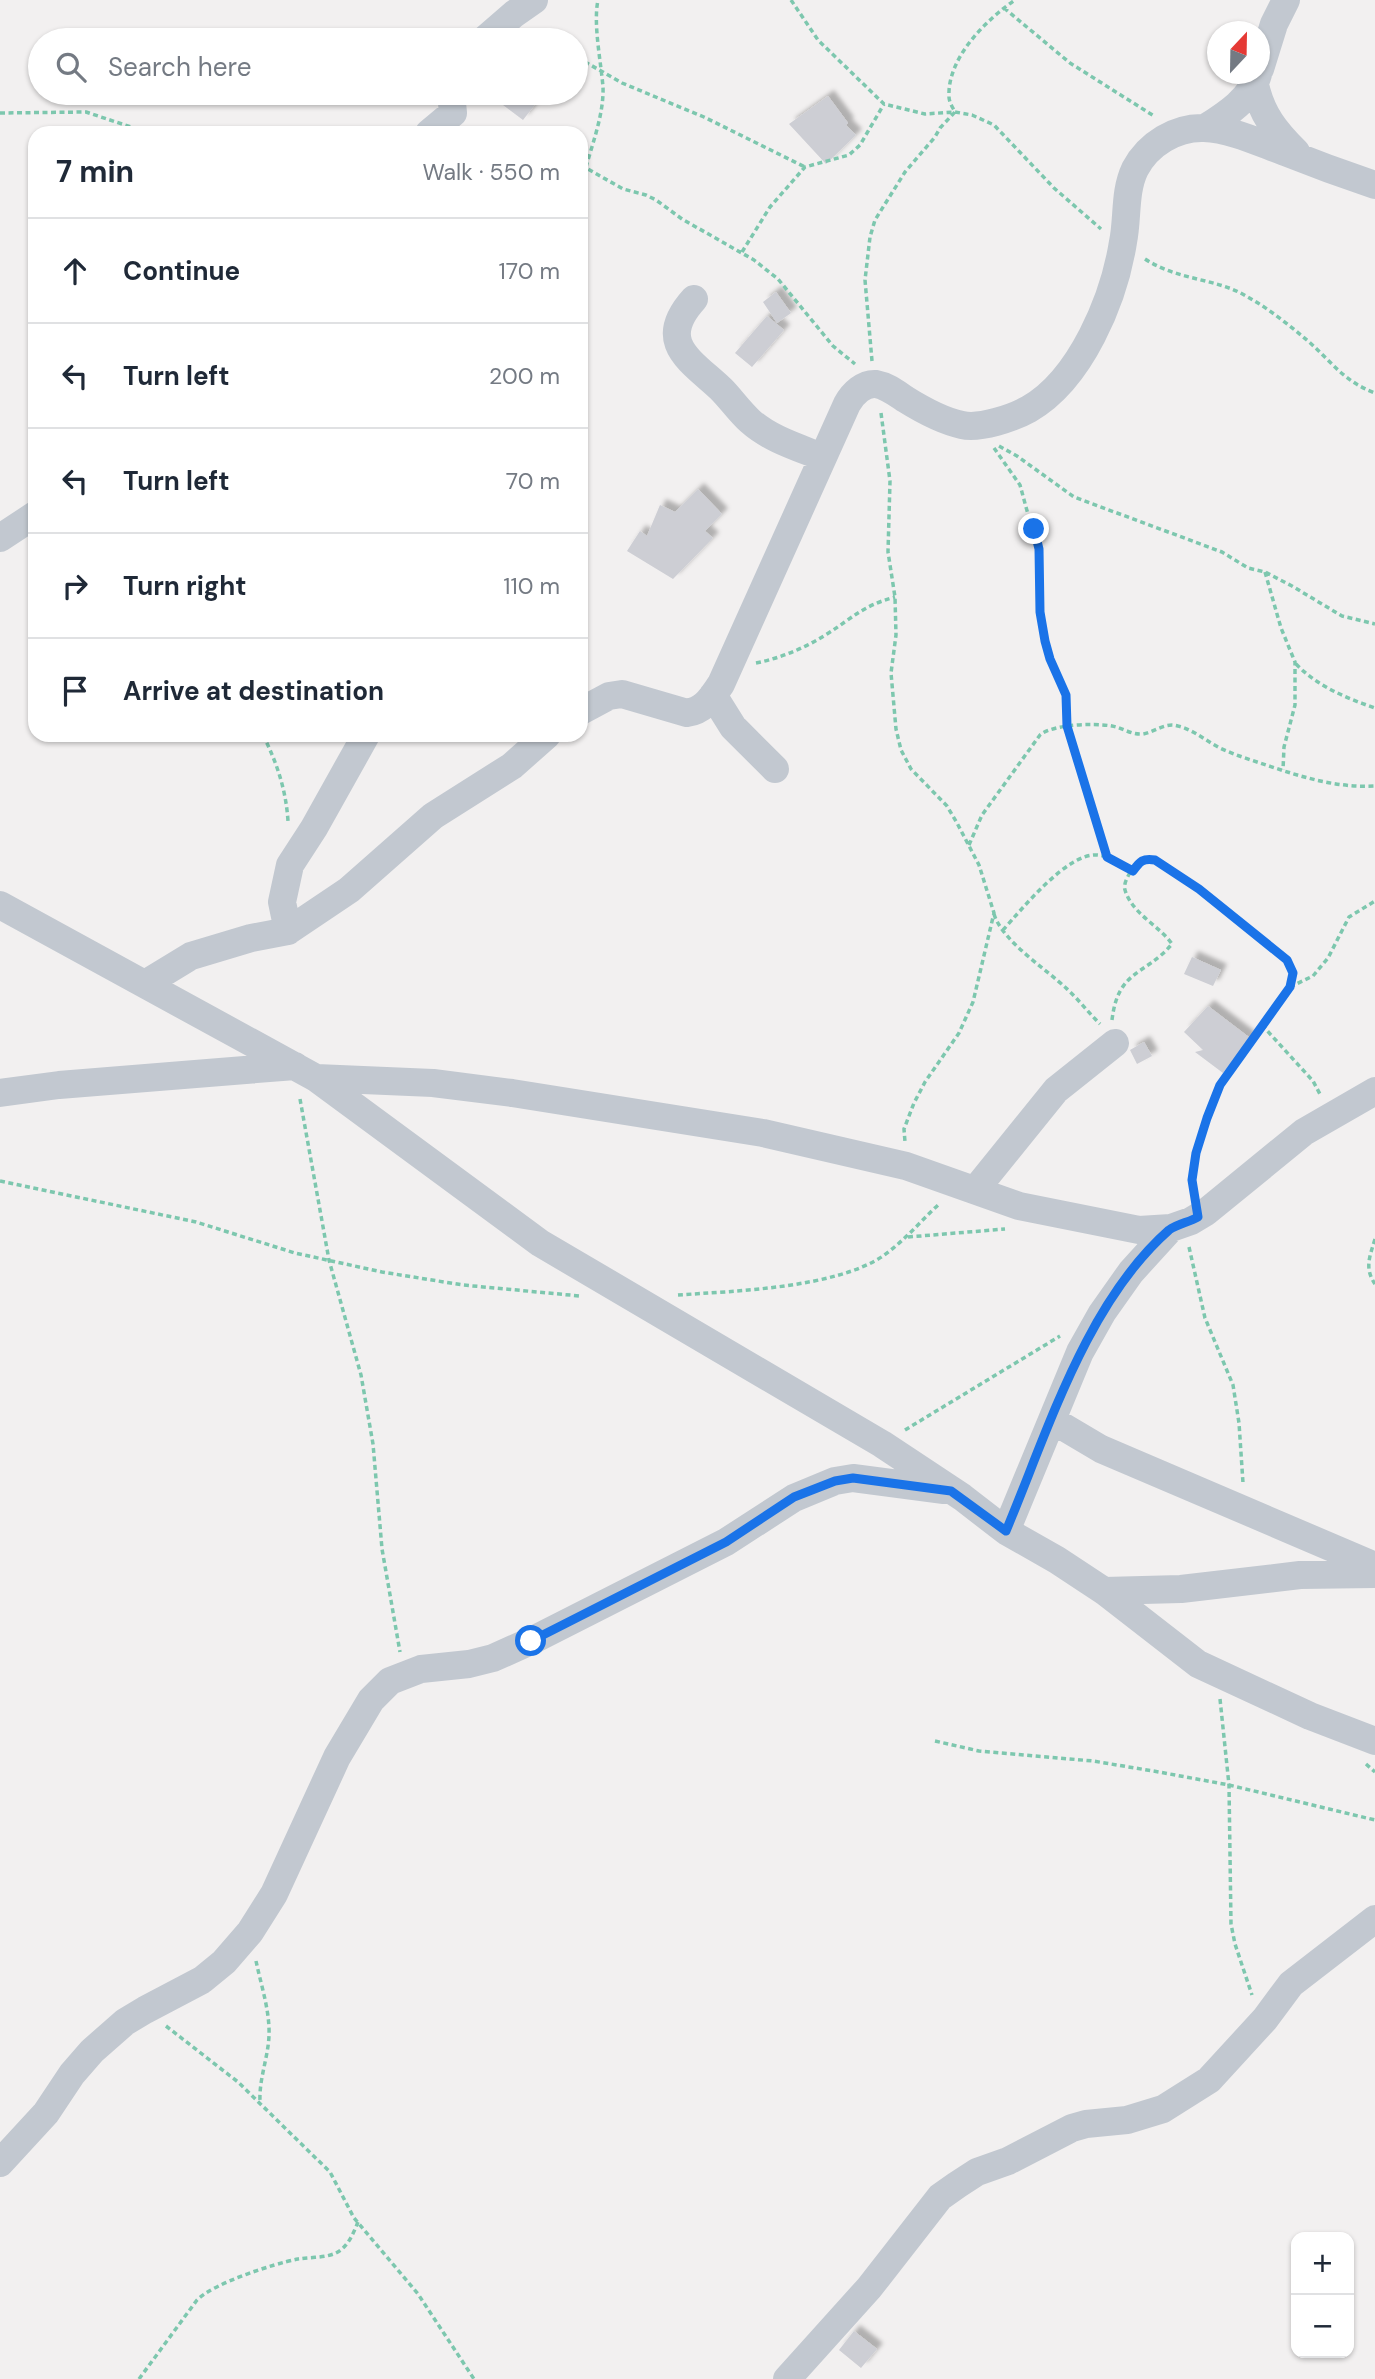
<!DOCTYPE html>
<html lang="en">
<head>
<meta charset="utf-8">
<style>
  :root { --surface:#fff; --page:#f2f2f3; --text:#1f2937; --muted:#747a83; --line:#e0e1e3 }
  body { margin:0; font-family:"DM Sans",sans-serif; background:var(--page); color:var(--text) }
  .controls { position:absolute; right:21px; bottom:21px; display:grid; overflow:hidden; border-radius:14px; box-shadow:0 2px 5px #0004 }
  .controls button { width:63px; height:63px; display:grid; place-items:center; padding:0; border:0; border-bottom:2px solid var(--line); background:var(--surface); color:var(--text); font:35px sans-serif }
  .compass { position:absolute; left:1207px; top:21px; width:63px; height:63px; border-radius:50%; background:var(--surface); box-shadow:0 2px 5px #0004; rotate:22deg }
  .stop { position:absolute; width:21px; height:21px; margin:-16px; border:5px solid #1a73e8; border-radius:50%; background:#fff }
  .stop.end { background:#1a73e8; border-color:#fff; box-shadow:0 2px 7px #0008 }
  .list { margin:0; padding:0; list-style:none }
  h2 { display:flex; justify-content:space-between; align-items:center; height:91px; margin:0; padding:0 28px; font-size:30px }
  h2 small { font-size:23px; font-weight:400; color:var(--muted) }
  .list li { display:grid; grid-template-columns:46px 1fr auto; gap:21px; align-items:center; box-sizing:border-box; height:105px; padding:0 28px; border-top:2px solid var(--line) }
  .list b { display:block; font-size:26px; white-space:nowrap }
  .list em { font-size:23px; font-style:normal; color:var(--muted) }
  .icon { flex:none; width:38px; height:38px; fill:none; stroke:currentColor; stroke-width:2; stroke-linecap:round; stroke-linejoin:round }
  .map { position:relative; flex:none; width:1375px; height:2379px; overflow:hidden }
  .search { position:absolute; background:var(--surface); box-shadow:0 2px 5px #0004; left:28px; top:28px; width:560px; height:77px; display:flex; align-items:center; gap:18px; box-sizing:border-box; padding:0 24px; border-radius:38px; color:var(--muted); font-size:26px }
  .panel { position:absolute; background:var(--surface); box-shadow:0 2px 5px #0004; left:28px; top:126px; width:560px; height:616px; border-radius:21px }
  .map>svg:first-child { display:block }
  .building { fill:#cdced4; filter:url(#shadow) }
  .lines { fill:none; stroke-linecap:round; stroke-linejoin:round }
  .path { stroke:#7dc7ae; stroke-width:3.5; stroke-dasharray:5 3.5; stroke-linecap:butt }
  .minor { stroke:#c2c8d0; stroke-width:28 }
  .route { stroke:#1a73e8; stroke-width:9 }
</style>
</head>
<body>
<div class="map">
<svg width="1375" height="2379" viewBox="0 0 1375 2379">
  <defs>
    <filter id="shadow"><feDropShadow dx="6" dy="-6" stdDeviation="2" flood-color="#0004"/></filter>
  </defs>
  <rect width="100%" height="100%" fill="#f2f0f0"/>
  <!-- building -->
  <path class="building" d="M513,93H544L523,120L503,105Z
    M828,96L848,123L846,125L856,135L826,164L789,124Z
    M776,292L791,313L777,323L763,302Z
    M767,316L784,330L752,367L735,353Z
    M698,489L722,514L705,531L713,538L673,579L627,551L640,531L647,536L660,505L675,512Z
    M1192,957L1221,970L1213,986L1184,974Z
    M1208,1006L1250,1038L1223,1073L1195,1052L1203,1050L1184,1032Z
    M1144,1042L1152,1056L1137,1064L1130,1050Z
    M854,2331L877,2349L861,2368L839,2350Z"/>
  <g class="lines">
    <!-- path -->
    <path class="path" d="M791,0L818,40L884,104L925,114L955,112L972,115L994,125L1054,188L1101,229
      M1004,8L1070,63L1154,116
      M576,61L587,63L622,83L704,117L805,167
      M0,113L86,112L149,133
      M581,165L623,189L646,195L656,200L682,219L754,260L778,279L833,346L855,364
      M586,167C593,142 604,113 603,87C601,62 593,24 598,0
      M742,252L770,207L805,167L849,155L860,145L884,104
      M1145,259C1179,281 1216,278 1246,296C1268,308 1289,325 1308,341C1332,362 1343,381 1375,393
      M872,361L865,280L870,237L875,220L905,172L935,137L940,128L955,112C953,108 949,102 949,97C947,58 986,20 1015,0
      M881,413L890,481L888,552L895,597L896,635L891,673L896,729L901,750L911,769L947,806L957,823L979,865L994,913L973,1002L959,1033L925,1082L914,1103L904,1129L905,1142
      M999,446L1017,456L1074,497L1222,552L1248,568L1265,572L1292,586L1342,616L1375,624
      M994,448L1020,485L1029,518L1038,541L1040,612L1045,641L1050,659L1066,695L1067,726L1107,857
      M1265,572L1281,628L1295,662V705L1284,747L1283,770
      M756,663C781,658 805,648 827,634C854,617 862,606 895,597
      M1296,664C1317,686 1346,698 1375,708
      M263,735C277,763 286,790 288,821
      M969,845L982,815L1040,735C1053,724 1094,723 1112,726C1123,728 1131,735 1143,734C1155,732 1165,722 1178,726C1194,730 1206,741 1220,748C1235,755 1251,760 1266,765C1302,777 1336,788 1375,786
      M994,914C1002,941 1046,969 1066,988C1078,999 1088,1012 1100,1024
      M1003,930C1023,908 1067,853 1097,855C1110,856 1122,865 1133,871
      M1290,987L1313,976L1328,958L1349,917L1375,901
      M1112,1020C1118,969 1145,976 1172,944C1160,926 1132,914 1125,890C1122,881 1136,862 1144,859C1149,858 1151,859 1155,860L1199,889L1287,960L1293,973L1290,987L1220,1085L1196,1153L1192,1180L1194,1191
      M1262,1025L1313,1081L1321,1096
      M300,1099L329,1260L361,1375L373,1444L382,1549L400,1652
      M0,1181L196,1222L295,1253L382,1272L463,1285L580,1296
      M908,1237L1005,1229
      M1375,1239C1370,1256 1364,1268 1375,1284
      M1189,1247L1205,1318L1233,1385L1239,1423L1243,1483
      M678,1295C736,1291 835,1288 883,1256C904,1241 920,1222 938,1205
      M905,1430L1060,1336
      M1220,1699L1229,1785L1231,1924L1235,1944L1252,1995
      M935,1741L979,1751L1093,1761L1159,1772L1229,1785L1375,1820
      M1366,1764L1375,1772
      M256,1961C261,1985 270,2011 269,2036C268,2058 259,2079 260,2101
      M166,2026L238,2082L330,2172L354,2218L418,2294L474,2379
      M139,2379L197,2300C214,2283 273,2264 298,2259C310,2257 325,2258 336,2253C348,2247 353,2234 358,2222"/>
    <!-- minor -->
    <path class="minor" d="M484,40L514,14L534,0
      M1260,69L1274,24L1286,0
      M1255,85C1262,115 1275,131 1296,152
      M1205,128C1226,115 1252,98 1258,74
      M429,133L453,113L451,93
      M694,299C655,342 690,360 721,389C731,399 739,411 750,421C770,439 797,447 822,457
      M0,538L35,515
      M713,695L733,727L775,769
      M581,711L609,696L622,694L687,713C705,710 711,698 721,684L847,404C853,393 864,383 876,384C887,386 896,393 905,399C921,409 943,421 962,425C980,429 1013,418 1029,409C1081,379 1114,299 1123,242C1128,218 1124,192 1135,169C1148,144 1176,127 1204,128C1231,129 1260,143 1285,152C1315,164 1345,175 1375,185
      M0,905L316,1078L540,1243L882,1444L962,1497L1006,1531L1057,1560L1104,1591L1198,1664L1310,1716L1375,1741
      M288,931L282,902L290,865L314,828L366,735
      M145,984L191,956L251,938L288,931L349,890L433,816L512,766L547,735
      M316,1078L433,1083L512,1093L763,1133L906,1166L1019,1206L1139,1230L1171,1228L1191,1221L1206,1212L1304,1132L1375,1091
      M0,1093L59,1085L295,1066
      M976,1189L1056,1090L1115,1043
      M1052,1420L1101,1449L1375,1566
      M1006,1531L1080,1352L1102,1313L1131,1272L1171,1228
      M1104,1591L1181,1589L1300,1575L1375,1574
      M0,2163L46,2113L72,2074L92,2051L125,2022L145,2010L202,1980L224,1962L250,1932L274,1894L337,1757L371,1700L390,1681L421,1669L469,1664L493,1658L531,1641L726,1542L794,1498L835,1481L853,1478L944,1490
      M787,2379L869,2288L940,2197L957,2185L977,2172L1008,2161L1072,2128L1086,2124L1127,2120L1163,2109L1209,2080L1265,2019L1291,1984L1375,1919"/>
  </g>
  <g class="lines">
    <!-- route -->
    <path class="route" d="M531,1641L726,1542L794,1497L835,1481L853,1478L951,1491L1006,1531C1048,1431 1086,1303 1169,1230C1177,1224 1190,1222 1198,1217L1192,1180L1196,1153L1207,1118L1220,1085L1290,987L1293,973L1287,960L1199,889L1155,860C1143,858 1140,861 1133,871L1107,857L1067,726L1066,695L1050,659L1045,641L1040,612L1039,549L1034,529"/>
  </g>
</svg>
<div class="controls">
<button>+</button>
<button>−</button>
</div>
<svg class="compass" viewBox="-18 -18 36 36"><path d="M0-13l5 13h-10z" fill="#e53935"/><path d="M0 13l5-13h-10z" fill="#747a83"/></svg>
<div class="stop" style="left:531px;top:1641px"></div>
<div class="stop end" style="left:1034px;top:529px"></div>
<div class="search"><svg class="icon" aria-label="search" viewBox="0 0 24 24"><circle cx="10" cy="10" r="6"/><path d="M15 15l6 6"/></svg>Search here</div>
<section class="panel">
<h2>7 min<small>Walk · 550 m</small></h2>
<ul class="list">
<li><svg class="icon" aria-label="ahead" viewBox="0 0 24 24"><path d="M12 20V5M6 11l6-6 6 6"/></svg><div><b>Continue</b></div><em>170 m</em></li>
<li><svg class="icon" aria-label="left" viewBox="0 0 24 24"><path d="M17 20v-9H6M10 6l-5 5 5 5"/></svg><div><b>Turn left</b></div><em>200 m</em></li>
<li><svg class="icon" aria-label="left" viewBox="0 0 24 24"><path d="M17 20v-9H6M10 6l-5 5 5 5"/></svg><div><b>Turn left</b></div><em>70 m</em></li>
<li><svg class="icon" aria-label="right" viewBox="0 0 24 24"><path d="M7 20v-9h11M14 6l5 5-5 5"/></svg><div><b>Turn right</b></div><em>110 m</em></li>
<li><svg class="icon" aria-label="arrive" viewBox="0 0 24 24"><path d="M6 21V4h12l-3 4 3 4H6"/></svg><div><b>Arrive at destination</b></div></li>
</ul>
</section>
</div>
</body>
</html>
